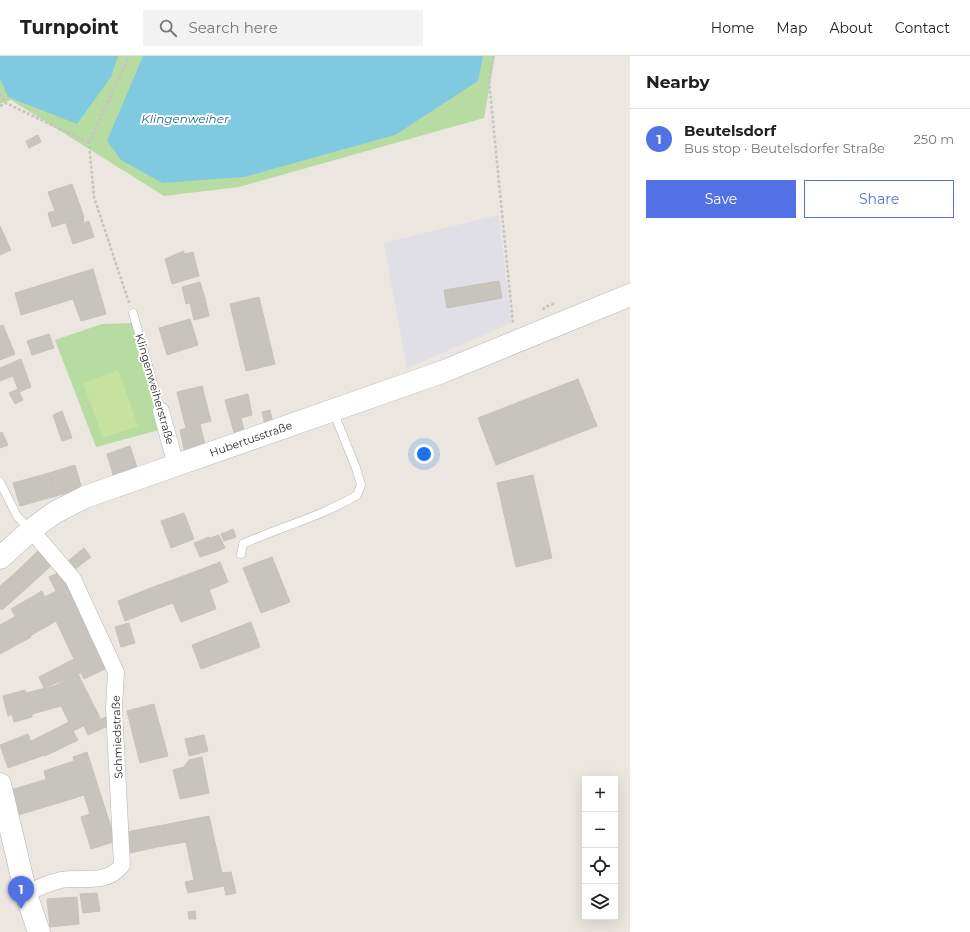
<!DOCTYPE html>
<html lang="en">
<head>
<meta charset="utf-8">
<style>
  :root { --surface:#fff; --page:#f2f2f2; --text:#202124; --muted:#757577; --line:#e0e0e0; --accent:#5271e5 }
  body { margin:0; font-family:Montserrat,sans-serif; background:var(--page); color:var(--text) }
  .controls { position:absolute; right:12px; bottom:12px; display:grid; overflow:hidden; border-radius:0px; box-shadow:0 4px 16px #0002 }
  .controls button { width:36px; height:36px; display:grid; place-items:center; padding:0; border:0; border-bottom:1px solid var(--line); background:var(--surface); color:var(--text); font:20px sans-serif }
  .you { position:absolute; left:424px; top:398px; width:14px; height:14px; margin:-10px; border:3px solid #fff; border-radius:50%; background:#1a73e8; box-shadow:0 0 0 6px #1a73e833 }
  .badge { display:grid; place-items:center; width:26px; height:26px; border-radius:50%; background:var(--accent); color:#fff; font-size:13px; font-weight:700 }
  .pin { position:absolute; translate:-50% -33px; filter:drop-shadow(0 1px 2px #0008) }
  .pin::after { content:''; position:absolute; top:21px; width:14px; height:12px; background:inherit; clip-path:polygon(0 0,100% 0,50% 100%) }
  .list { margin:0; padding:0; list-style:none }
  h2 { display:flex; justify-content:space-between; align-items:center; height:52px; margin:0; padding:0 16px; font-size:17px }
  h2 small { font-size:13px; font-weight:400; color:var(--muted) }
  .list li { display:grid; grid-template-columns:26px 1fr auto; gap:12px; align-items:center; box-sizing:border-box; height:60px; padding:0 16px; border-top:1px solid var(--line) }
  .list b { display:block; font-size:15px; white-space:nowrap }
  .list p { margin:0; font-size:13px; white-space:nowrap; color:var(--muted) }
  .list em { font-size:13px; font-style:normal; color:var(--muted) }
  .actions { display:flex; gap:8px; padding:12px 16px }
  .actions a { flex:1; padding:9px 0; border:1px solid var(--accent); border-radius:0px; text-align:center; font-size:14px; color:var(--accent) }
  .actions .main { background:var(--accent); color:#fff }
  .icon { flex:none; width:22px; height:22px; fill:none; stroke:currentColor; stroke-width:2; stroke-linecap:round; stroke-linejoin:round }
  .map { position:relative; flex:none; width:630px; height:876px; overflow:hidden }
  header { display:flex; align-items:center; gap:24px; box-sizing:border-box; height:56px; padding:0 20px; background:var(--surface); border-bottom:1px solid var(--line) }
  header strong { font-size:19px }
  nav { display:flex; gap:22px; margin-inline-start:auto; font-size:14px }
  .search { width:280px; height:36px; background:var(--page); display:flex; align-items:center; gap:10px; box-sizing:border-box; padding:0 14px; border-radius:0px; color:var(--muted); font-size:15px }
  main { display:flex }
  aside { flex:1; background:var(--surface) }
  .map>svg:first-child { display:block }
  .industrial { fill:#e0dfe5 }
  .green { fill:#b7dca2 }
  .pitch { fill:#c7e19f }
  .water { fill:#7fc9e1 }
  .building { fill:#c7c4bd; stroke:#c7c1b9 }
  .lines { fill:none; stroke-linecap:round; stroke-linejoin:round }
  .lane-casing { stroke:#b3b5bd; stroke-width:9 }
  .street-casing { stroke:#b3b5bd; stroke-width:17 }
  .secondary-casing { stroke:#b3b5bd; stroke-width:23 }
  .path { stroke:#c4c4c4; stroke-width:2.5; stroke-dasharray:3 2; stroke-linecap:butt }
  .lane { stroke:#fff; stroke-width:8 }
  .street { stroke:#fff; stroke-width:16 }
  .secondary { stroke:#fff; stroke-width:22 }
  .labels { text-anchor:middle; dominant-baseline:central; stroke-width:4; stroke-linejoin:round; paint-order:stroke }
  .street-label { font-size:11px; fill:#2b2b2b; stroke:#fff }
  .water-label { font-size:12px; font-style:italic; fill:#1d6a8e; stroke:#fff }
</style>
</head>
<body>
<header>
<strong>Turnpoint</strong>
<div class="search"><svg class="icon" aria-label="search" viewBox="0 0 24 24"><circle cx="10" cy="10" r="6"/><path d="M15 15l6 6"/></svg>Search here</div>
<nav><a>Home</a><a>Map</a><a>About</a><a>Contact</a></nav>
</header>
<main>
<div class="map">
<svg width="630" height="876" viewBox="0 0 630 876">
  <rect width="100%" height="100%" fill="#ebe6df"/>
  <!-- industrial -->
  <path class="industrial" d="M499,159L511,267L407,312L384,187Z"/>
  <!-- green -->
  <path class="green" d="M0,0H495L484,62L239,131L164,140L11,44L0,48Z
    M134,267L163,373L96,391L55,284L102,268Z"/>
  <!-- pitch -->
  <path class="pitch" d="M118,314L138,370L103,382L83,327Z"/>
  <!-- water -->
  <path class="water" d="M0,0H118L111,21L77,68L8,41L0,22Z
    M143,0H483L478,25L395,79L244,121L162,127L121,104L107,85Z"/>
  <!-- building -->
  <path class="building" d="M38,79L41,86L29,92L26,85Z
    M72,128L84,161L52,171L48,157L55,155L48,136Z
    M83,161L84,167L89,165L94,181L73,188L66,167Z
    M0,170L11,194L0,199Z
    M184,195V198L193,196L199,220L172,228L165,203Z
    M93,213L106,258L81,265L73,243L21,259L15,237Z
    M499,225L502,242L447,252L444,234Z
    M200,226L205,242L186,248L182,231Z
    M259,241L275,308L246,315L230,248Z
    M205,242L209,260L194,264L190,247Z
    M190,263L198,289L167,299L159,272Z
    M3,269L15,298L0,304V270Z
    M49,278L54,292L32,299L27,285Z
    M21,303L31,331L19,336L23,344L15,348L9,337L18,333L13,320L0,325V312Z
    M578,323L597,370L496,409L478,362Z
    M202,330L211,365L186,372L177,336Z
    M248,338L252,359L241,362L246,381L236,384L225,344Z
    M270,354L274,372L266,374L262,356Z
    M62,355L72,382L62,385L53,359Z
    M200,368L206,393L185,398L180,374Z
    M2,376L8,389L0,392V377Z
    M130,390L138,414L114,422L107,398Z
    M75,409L82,433L56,440L49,417Z
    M49,417L56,440L20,450L13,427Z
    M533,419L552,502L516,511L497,427Z
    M184,457L194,483L171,492L161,465Z
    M233,473L236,481L224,485L221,478Z
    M219,479L225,492L215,496L210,482Z
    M209,481L215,496L200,501L194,487Z
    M41,492L55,506L29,530L16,516Z
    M84,492L91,501L75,513L68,505Z
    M272,501L290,546L261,557L243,512Z
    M220,506L228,526L209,534L202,513Z
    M202,513L216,553L181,566L173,547L156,553L148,533Z
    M62,515L105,597L78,611L81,617L44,632L39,621L74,603L56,565L30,580L18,559L15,560L11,553L42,535L45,541L56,535L49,521Z
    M16,516L29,530L2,554L0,552V530Z
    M148,533L156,553L125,565L118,545Z
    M18,559L31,581L0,598V569Z
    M251,566L260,591L201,613L192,589Z
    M129,567L135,587L121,591L115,571Z
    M99,600L105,613L84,623L78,611Z
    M78,618L100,662L73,675L78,684L45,700L44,699L36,702L31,685L69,666L61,650L32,658V661L14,666L12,658L8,660L3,640L25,634L26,637L54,630Z
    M154,648L168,700L140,707L127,655Z
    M106,661L110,669L88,679L84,670Z
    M28,678L36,702L8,712L0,689Z
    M204,679L208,695L189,700L185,683Z
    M87,696L113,777V786L91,793L81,761L90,758L84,739L65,745L57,720L46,723L44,715L74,705L73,701Z
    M202,701L209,737L180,743L173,714L184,711L189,704Z
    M57,720L65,745L18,759L11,734Z
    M209,760L222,817L231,816L236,837L226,839L224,830L188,837L185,826L194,824L186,786L157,791L153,771Z
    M153,771L157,791L130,797L126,776Z
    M97,837L100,855L83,857L80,838Z
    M77,841L79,868L50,871L47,843Z
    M195,855L196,863H189L188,856Z"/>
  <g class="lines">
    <!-- lane casing -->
    <g class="lane-casing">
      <path id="lane" d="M133,257L161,355
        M0,426L17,460L30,474
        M241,498L243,488C280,471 323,460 357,439L361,429L356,412L333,355"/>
    </g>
    <!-- street casing -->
    <g class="street-casing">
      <path id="street" d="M161,355L176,409
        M26,838C37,832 49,827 61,824C83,820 106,830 122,809L114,652L116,616L73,523L31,474"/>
    </g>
    <!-- secondary casing -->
    <g class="secondary-casing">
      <g id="secondary">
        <path id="s1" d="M0,502L31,474L54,457L85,441L442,316L630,239"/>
        <path d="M0,728L26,838L39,876"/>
      </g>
    </g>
    <!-- path -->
    <path class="path" d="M493,0L489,25L513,268
      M0,38L6,47
      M0,50L6,47L89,87
      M129,247L94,141L89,87L129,0
      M543,254L545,251L556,247"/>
    <!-- lane -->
    <use href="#lane" class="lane"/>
    <!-- street -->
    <use href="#street" class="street"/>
    <!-- secondary -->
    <use href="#secondary" class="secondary"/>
  </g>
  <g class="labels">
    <!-- street labels -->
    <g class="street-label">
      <text transform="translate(155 333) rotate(74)">Klingenweiherstraße</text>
      <text stroke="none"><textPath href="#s1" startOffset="281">Hubertusstraße</textPath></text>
      <text transform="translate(117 681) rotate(-92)">Schmiedstraße</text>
    </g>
    <!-- water labels -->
    <g class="water-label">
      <text x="185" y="62">Klingenweiher</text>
    </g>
  </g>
</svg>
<div class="controls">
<button>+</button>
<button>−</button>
<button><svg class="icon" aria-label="locate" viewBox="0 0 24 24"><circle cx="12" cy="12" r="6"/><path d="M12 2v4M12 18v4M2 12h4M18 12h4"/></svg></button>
<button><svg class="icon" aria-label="layers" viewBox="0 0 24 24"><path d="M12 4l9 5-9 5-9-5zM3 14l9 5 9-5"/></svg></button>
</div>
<div class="you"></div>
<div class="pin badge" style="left:21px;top:853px">1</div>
</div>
<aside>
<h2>Nearby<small></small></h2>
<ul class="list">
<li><span class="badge">1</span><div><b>Beutelsdorf</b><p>Bus stop · Beutelsdorfer Straße</p></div><em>250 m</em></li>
</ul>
<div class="actions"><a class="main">Save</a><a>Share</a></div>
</aside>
</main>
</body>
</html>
